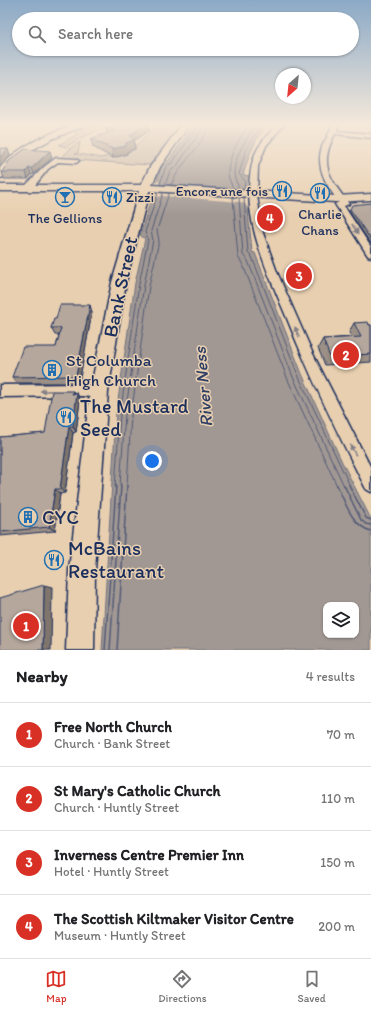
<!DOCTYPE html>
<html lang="en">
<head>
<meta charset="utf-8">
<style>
  :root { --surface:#fff; --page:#f2f2f2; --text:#202124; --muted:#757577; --line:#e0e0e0; --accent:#d93025 }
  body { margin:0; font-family:Itim,sans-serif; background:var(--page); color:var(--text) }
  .controls { position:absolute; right:12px; bottom:12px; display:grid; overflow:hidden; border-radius:8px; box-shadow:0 1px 3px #0004 }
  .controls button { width:36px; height:36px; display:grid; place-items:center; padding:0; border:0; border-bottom:1px solid var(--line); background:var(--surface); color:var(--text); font:20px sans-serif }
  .compass { position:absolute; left:275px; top:68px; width:36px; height:36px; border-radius:50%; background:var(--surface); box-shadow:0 1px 3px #0004; rotate:207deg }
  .you { position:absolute; left:152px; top:461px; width:14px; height:14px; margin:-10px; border:3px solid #fff; border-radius:50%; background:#1a73e8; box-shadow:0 0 0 6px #1a73e833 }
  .badge { display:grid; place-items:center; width:26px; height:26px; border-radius:50%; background:var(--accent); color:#fff; font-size:13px; font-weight:700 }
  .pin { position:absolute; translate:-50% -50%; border:2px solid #fff; box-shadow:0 1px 4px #0006 }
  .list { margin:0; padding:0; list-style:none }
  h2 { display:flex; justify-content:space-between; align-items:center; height:52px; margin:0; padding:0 16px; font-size:17px }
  h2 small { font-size:13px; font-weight:400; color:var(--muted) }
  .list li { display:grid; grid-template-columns:26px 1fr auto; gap:12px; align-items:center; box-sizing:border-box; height:64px; padding:0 16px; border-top:1px solid var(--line) }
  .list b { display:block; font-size:15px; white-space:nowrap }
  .list p { margin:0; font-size:13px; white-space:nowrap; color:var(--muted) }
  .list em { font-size:13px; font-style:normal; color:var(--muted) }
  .icon { flex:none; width:22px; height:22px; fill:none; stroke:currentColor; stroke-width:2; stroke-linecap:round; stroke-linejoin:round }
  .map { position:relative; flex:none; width:371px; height:650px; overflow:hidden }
  .search { position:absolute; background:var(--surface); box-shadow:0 1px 3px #0004; left:12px; right:12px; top:12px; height:44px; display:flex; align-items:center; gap:10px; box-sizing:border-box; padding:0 14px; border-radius:22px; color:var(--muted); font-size:15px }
  .sheet { height:308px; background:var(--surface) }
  nav { display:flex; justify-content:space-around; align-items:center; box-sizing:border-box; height:56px; border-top:1px solid var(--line); background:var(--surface); font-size:11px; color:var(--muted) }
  nav a { display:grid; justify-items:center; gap:2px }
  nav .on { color:var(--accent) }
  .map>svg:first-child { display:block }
</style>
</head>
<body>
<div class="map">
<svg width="371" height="650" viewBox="0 0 371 650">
  <rect width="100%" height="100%" fill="#e8cfb0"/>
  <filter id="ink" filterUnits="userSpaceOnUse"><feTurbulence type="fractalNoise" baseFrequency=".025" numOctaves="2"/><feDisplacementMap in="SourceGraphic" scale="8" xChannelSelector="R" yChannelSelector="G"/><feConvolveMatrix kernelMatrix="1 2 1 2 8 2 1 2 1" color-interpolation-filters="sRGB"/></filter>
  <g filter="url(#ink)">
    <path fill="#cab7a4" stroke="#727381" d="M95 124H115L82 137 66 147 59 145 78 134 74 132Z
      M159 124H183L165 150 149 165 60 159 72 147 80 142 78 153 75 154C78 154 98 157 100 158L110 156 114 158 134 147Z"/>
    <path fill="#a19894" stroke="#6b6e7e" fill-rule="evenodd" d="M195 124H269C254 138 249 156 243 175L250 176C245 201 250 227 252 252L255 253 302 374 342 462 371 519V650H102L116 414 135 283 145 239 140 235C148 211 154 185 164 161H168ZM326 605H356V635H326Z"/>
    <path fill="#e8cfb0" d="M157 180 160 184 165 185 239 190 248 187V208L245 204 240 202 163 196 155 197 152 200Z"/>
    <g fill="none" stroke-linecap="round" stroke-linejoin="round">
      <path stroke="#515974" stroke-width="1" d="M160 184 166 166 172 163 197 128 198 124
        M165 185 170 171 176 167 201 131 203 124
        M171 185C180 162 203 148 209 124
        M233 189C232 184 228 179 228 174 228 156 240 138 249 124
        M239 189C238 184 234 179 234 174 234 156 247 138 256 124
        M244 189 245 181 239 174 247 147 263 124
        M233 197 238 257 243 265 288 380 337 486
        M239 197 243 255 248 261 293 377 344 486
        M244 198 248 253 252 257 298 375 350 486
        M115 486 120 415 139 284 148 240 145 232 158 193
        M120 486 125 415 144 285 153 240 151 231 163 193
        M127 486 131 416 149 286 159 241 157 230 169 193"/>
      <path stroke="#515974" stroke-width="1.5" d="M337 485C345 502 352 526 371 531
        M344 485 361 520 366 524 371 525
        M349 485 366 518 371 520
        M105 650 116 485
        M110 650 121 485
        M117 650 127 485"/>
      <defs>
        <path id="minor" d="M278 124H284L266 146 258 166 257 196 263 233 277 272 313 354 371 468V492L366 489C338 434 311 379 288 321 268 272 240 219 252 164 255 148 266 136 278 124Z
          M332 124H338L337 131 371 134V138L335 134C318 165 330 179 349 204L344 206 371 247V257L368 256 335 204 339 202C327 187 315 167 322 147 325 139 331 133 332 124Z
          M56 158 76 159 79 161 76 163 58 162 48 169 32 189H26V185L44 167Z
          M82 384 104 388 105 392 104 396 99 398 82 396 0 397V385Z"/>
        <path id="secondary" d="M76 124H88L52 139 30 151 11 167 4 177 0 178V168C19 145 48 134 76 124Z
          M182 124H190L160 167 152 185 336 196 371 194V200L336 202 149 191 126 282 108 392 95 570 94 650H66L69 570 90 392 112 282 139 191H0V185H141L150 167Z"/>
      </defs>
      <use href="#minor" stroke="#1b2f5e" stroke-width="3"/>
      <use href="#secondary" stroke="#1b2f5e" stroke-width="3"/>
      <use href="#minor" fill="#e8cfb0" fill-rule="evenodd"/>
      <use href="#secondary" fill="#e8cfb0" fill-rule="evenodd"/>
    </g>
    <path fill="#9c9086" stroke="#1b2f5e" d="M112 124H149V131L134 141 135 149 127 152V154L113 158 93 147 91 139 107 134 106 128Z
      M52 158 34 174 31 175 28 179H4L2 172Z
      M371 203V244L349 211 350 209Z
      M92 312 79 383H17L12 377 56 347 59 335H55L51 328 56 319Z
      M354 323 371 325V362L325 365 318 348 323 339 351 337 349 332Z
      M73 391 74 394 77 393 80 400 76 432 73 433 65 493 60 494 55 531 0 536V437L45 433Z"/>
    <path fill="#7f756d" stroke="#1b2f5e" d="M146 124H149V131L134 141 135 149 127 152V154L113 158 112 149 126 143 130 135Z
      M8 149 10 156 0 167V157Z
      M50 151 52 158 34 174 32 168Z
      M29 168 31 175 28 179 26 172Z
      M90 305 92 312 79 383 76 376Z
      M77 393 80 400 76 432 73 426Z
      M69 426 73 433 65 493 60 489Z
      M55 489 60 494 55 531 49 527Z
      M44 585 52 587 51 650H43Z"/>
    <path fill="#b5a79c" stroke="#1b2f5e" d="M112 124H146L130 135 134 140 126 143V146L112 149 91 139 116 130 106 128Z
      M0 148 8 149 0 157Z
      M25 149 50 151 32 168H29L26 172H2L9 161Z
      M371 203V240L350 209 352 205Z
      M60 305H90L76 376 12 377 23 347H56L61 328H51L54 319H56Z
      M368 322 369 325H371V354L330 357 323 339 361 337 354 323Z
      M52 391H73L72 394 77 393 73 426H69L60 489H55L49 527 0 532V437L45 433Z
      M44 585 43 650H0V598Z"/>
    <defs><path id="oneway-solid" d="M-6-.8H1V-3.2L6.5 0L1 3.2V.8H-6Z"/></defs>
    <g fill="#827f87">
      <use href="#oneway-solid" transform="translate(355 229) rotate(57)"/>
      <use href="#oneway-solid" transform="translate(297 332) rotate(-113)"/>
      <use href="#oneway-solid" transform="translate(46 391) rotate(179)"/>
      <use href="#oneway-solid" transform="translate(353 450) rotate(-118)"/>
    </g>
  </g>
  <linearGradient id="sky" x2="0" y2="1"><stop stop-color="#8ba9c6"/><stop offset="0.58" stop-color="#f5e9db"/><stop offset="1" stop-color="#f5e9db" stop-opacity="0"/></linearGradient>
  <rect width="371" height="215" fill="url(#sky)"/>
  <defs>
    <symbol id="restaurant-ring" viewBox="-11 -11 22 22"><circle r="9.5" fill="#e8cfb0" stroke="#1f6fb2" stroke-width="1.5"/><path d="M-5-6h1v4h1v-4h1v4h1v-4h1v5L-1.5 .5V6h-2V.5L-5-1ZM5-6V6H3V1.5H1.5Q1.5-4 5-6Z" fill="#1f6fb2"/></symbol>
    <symbol id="bar-ring" viewBox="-11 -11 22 22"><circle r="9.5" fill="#e8cfb0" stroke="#1f6fb2" stroke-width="1.5"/><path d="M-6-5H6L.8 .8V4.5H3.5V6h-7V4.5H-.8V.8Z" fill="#1f6fb2"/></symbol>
    <symbol id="building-ring" viewBox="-11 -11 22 22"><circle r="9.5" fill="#e8cfb0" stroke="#1f6fb2" stroke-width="1.5"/><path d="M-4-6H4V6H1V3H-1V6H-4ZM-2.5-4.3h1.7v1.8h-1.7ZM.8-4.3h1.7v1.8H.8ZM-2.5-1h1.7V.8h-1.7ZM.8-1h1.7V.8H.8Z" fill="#1f6fb2"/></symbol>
  </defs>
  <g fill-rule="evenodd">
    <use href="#restaurant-ring" x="271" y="180" width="22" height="22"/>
    <use href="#restaurant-ring" x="309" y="182" width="22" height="22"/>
    <use href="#bar-ring" x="54" y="186" width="22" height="22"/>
    <use href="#restaurant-ring" x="101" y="186" width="22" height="22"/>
    <use href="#building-ring" x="41" y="359" width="22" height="22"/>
    <use href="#restaurant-ring" x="55" y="406" width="22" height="22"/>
    <use href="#building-ring" x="17" y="506" width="22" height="22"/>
    <use href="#restaurant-ring" x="43" y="549" width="22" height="22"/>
  </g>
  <g text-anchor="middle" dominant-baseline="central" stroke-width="3" stroke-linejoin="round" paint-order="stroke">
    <g font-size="14" fill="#1b2f5e" stroke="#e8cfb0">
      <text x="268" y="191" text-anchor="end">Encore une fois</text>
      <text x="126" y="197" text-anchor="start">Zizzi</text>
      <text x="320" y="214">Charlie<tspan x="320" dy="16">Chans</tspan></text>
      <text x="65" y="218">The Gellions</text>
    </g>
    <g font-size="17" fill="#1b2f5e" stroke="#e8cfb0" text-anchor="start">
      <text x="66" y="360">St Columba<tspan x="66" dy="20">High Church</tspan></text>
    </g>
    <g font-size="18" font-style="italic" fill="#2f3f66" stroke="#e8cfb0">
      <text transform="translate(203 387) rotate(-95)">River Ness</text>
    </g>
    <g font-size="20" fill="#1b2f5e" stroke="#e8cfb0">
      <text transform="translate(120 287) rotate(-78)">Bank Street</text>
    </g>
    <g font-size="20" fill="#1b2f5e" stroke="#e8cfb0" text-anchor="start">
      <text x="80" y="406">The Mustard<tspan x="80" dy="23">Seed</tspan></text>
      <text x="42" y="517">CYC</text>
      <text x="68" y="548">McBains<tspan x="68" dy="23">Restaurant</tspan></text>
    </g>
  </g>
</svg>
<div class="controls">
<button><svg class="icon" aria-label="layers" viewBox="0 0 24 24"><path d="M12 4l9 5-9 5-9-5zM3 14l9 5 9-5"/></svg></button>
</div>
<svg class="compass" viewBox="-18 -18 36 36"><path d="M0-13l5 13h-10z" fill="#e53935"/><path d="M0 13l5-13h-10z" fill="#757577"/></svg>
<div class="you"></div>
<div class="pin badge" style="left:26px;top:626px">1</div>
<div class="pin badge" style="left:346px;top:355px">2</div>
<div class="pin badge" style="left:299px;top:276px">3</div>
<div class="pin badge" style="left:270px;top:218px">4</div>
<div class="search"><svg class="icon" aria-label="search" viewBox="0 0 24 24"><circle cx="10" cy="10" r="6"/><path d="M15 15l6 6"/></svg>Search here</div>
</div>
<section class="sheet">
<h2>Nearby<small>4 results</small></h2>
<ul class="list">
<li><span class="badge">1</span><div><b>Free North Church</b><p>Church · Bank Street</p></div><em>70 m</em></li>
<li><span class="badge">2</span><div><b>St Mary's Catholic Church</b><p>Church · Huntly Street</p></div><em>110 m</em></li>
<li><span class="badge">3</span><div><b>Inverness Centre Premier Inn</b><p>Hotel · Huntly Street</p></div><em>150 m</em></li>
<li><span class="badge">4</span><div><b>The Scottish Kiltmaker Visitor Centre</b><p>Museum · Huntly Street</p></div><em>200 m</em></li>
</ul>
</section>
<nav>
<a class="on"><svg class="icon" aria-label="map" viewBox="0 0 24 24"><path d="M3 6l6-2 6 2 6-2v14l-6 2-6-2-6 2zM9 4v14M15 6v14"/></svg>Map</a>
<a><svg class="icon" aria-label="directions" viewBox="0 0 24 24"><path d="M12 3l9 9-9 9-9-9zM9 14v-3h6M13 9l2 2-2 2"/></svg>Directions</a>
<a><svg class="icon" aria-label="saved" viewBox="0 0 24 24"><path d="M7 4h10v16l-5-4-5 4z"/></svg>Saved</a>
</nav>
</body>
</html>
